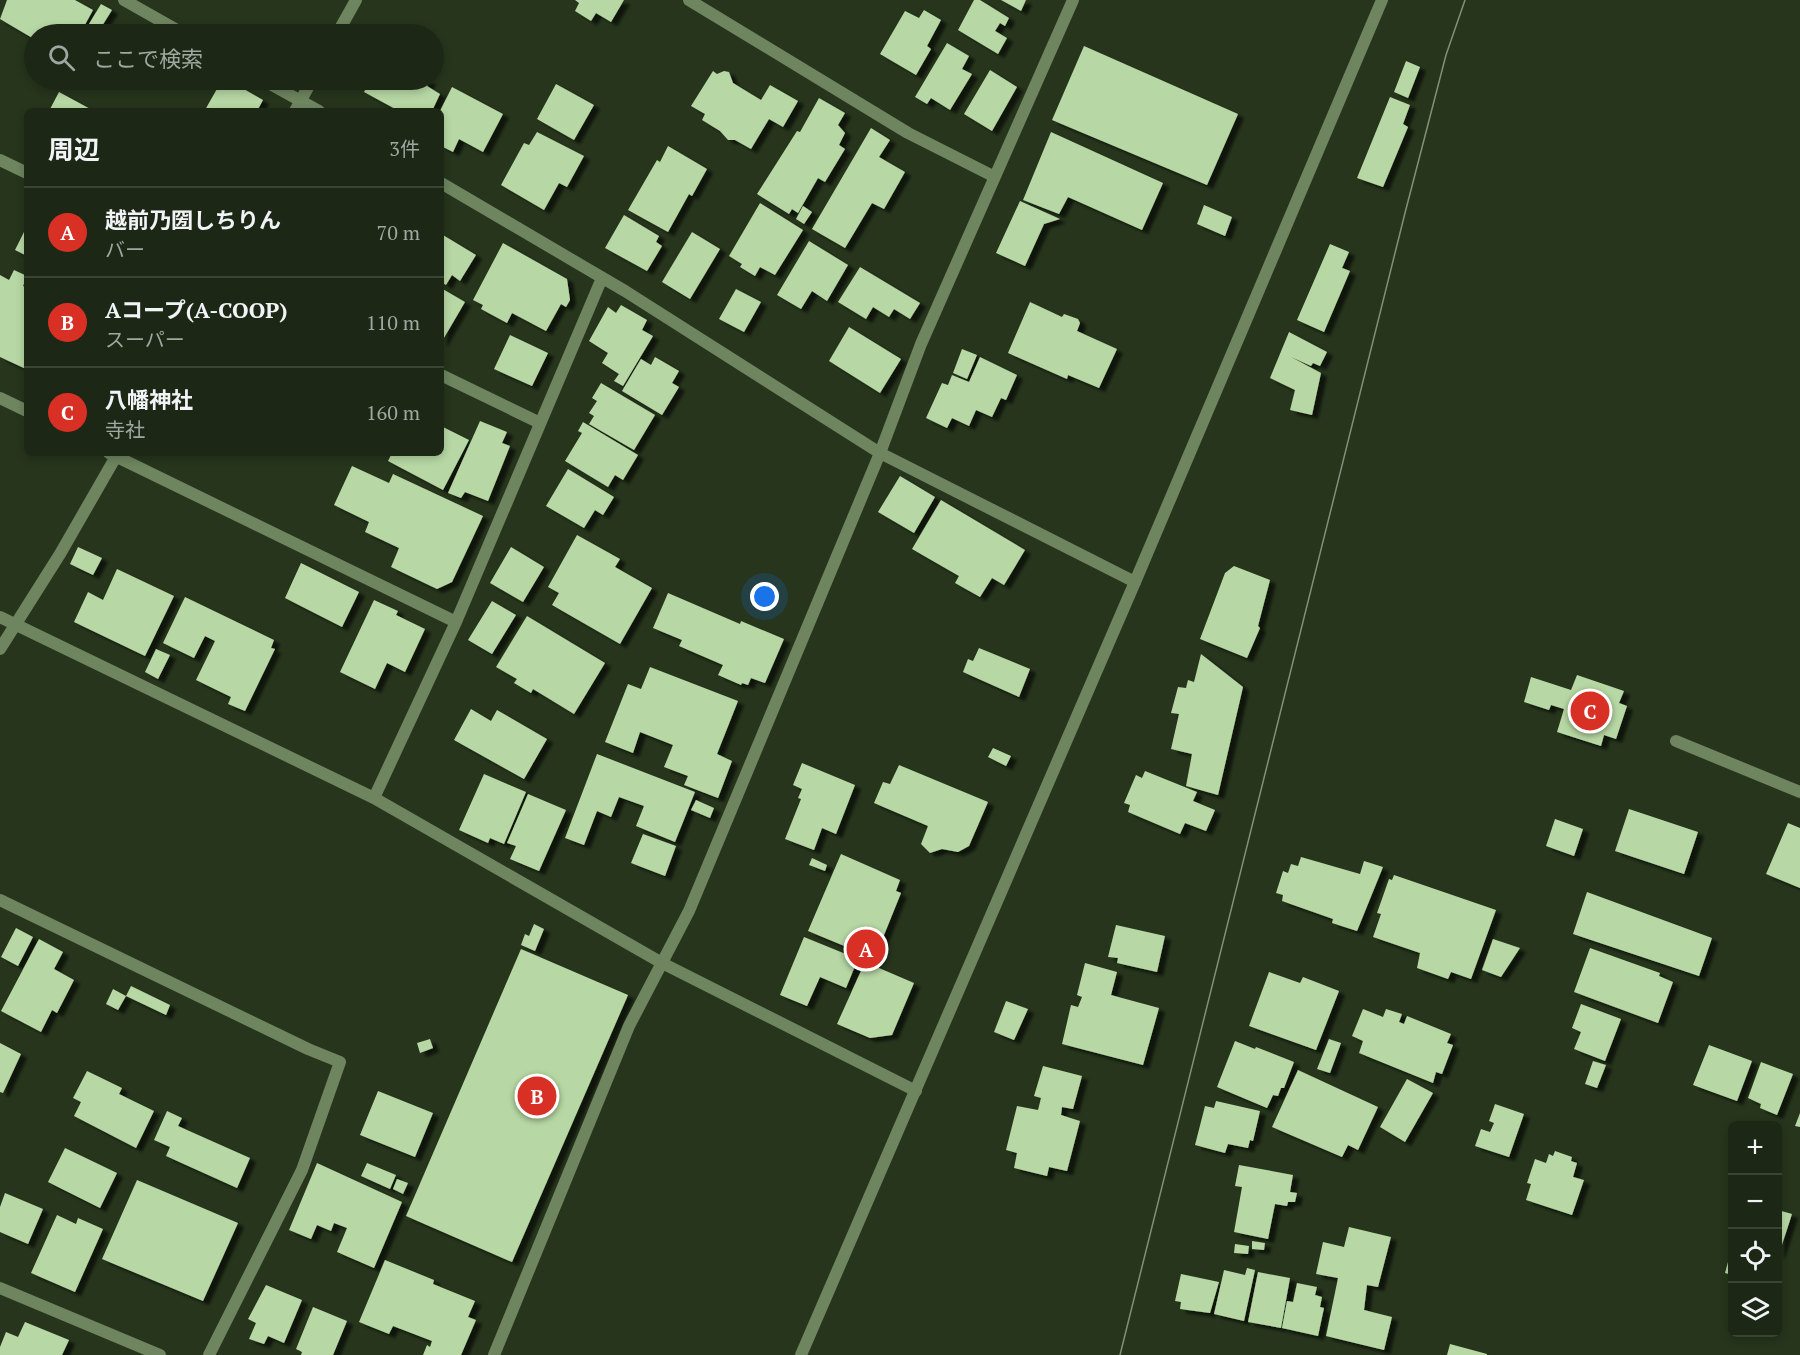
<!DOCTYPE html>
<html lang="ja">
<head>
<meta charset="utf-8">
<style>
  :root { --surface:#1c2815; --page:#293422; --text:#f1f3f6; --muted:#a0a6a0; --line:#3a4434; --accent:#d93025 }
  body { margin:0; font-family:"PT Serif","Noto Sans JP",serif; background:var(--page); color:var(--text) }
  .controls { position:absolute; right:18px; bottom:18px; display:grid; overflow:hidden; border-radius:9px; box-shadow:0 3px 9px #0003 }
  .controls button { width:54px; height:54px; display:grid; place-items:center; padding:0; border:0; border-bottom:2px solid var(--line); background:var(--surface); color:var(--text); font:30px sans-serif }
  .you { position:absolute; left:765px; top:597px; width:21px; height:21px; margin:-15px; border:4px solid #fff; border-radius:50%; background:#1a73e8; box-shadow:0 0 0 9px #1a73e833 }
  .badge { display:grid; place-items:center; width:39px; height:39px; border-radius:50%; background:var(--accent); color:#fff; font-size:20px; font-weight:700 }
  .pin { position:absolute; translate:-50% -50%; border:3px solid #fff; box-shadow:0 2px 6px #0006 }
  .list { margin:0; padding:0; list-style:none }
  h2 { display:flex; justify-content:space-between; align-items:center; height:78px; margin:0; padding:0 24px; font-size:26px }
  h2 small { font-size:20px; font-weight:400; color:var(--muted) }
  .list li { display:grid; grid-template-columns:39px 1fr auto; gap:18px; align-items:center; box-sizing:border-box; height:90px; padding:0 24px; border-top:2px solid var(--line) }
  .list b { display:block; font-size:22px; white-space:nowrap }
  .list p { margin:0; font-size:20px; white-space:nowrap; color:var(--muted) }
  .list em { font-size:20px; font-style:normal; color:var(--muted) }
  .icon { flex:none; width:33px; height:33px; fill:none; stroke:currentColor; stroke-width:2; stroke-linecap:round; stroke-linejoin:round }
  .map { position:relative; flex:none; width:1800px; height:1355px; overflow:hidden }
  .search { position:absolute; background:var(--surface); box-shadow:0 3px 9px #0003; left:24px; top:24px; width:420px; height:66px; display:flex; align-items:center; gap:15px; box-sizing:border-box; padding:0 21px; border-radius:33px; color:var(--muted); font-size:22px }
  .panel { position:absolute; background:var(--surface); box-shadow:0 3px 9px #0003; left:24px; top:108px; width:420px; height:348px; border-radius:9px }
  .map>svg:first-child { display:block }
</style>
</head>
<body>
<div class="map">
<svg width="1800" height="1355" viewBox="0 0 1800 1355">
  <defs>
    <filter id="shadow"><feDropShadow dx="6" dy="4" stdDeviation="1.5" flood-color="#0009"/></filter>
  </defs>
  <rect width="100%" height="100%" fill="#26351c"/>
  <path fill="#b7d8a4" filter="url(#shadow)" d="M7 0H75L93 10 80 34H34V39L0 19Z
    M575 0H624L611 22 596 13 591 21 575 11 579 3Z
    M974 0H980L1009 18 1005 26 1000 23 995 31 1007 38 998 54 958 30Z
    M1001 0H1026L1021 11Z
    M101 4 112 10 97 34 86 29Z
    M924 10 941 20 927 46 931 49 916 75 880 54 905 11 919 18Z
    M947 43 969 56 962 69 972 74 950 110 931 98 927 104 915 97Z
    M1084 46 1238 114 1207 185 1052 120Z
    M1406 61 1420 67 1408 98 1394 92Z
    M990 70 1017 87 992 131 964 114Z
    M713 71 717 74 724 71 729 72 733 83 761 100 770 85 798 101 783 127 769 119 751 149 735 140H728L720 131 702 120 705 114 691 106Z
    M222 80H228L263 100 257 111 205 110Z
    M370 80H430L427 86 440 94 432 111H399L364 92Z
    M556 84 594 105 574 140 537 119Z
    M452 87 503 114 483 152 459 139 453 152 441 146 440 111Z
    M59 92 94 111H49Z
    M1390 97 1410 105 1403 124 1408 127 1383 187 1357 178Z
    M819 98 845 113 838 125 845 133 839 145 845 149 825 182 818 178 798 213 792 209 789 214 757 194 797 131 800 132Z
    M871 128 890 140 879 157 905 172 884 209 872 203 845 248 812 229Z
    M537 132 584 156 567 187 559 183 544 210 501 185 524 143 529 145Z
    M1051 132 1163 183 1142 230 1068 197 1059 214 1023 200Z
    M668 146 707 169 692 196 689 194 668 232 628 210 657 160 660 162Z
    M1020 201 1060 219 1044 224 1025 266 996 253Z
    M760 203 803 230 775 275 760 267 755 276 740 267 742 264 729 256Z
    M1204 205 1232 217 1225 236 1197 224Z
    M803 206 812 212 804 224 796 219Z
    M624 215 659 236 656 242 662 246 647 271 605 248Z
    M27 226V256L15 250Z
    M692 232 720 249 690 299 662 282Z
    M443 235 476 255 460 281 452 275 446 285 441 282Z
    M809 241 848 265 827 301 812 291 801 309 777 295Z
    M503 243 567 279 570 300 566 307 561 304 546 331 512 313 507 323 481 309 483 305 473 300Z
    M1330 244 1349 252 1342 268 1350 271 1324 332 1297 320Z
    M860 267 920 303 910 319 894 309 889 317 873 307 866 319 838 302Z
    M14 270 27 276 23 286 27 288 26 369 0 357V275L9 280Z
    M441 288 465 302 441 343Z
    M736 289 761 302 744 332 719 319Z
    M1030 302 1062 317 1064 314 1078 319 1080 323 1077 331 1117 349 1099 388 1068 375 1067 379 1008 353Z
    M621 305 647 320 642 330 653 336 623 386 614 381 619 374 602 363 608 353 589 341 608 307 616 313Z
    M849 327 901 359 880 393 829 361Z
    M1289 332 1327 352 1320 366 1313 363 1311 366 1291 357 1321 373 1312 415 1290 410 1295 390 1270 378Z
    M510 335 548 353 532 386 494 369Z
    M962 349 977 355 967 379 953 373Z
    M655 357 679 371 672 383 679 387 662 415 622 391 641 359 651 365Z
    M980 357 1017 375 1006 400 1001 398 992 417 976 410 969 426 952 418 947 428 926 418 942 383 948 385 952 375 969 382Z
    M601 383 655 415 634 450 589 424 594 416 589 413 597 401 592 398Z
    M480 421 507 432 502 443 510 446 488 501 465 492 461 498 448 493Z
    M583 422 638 455 623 480 615 475 608 487 565 461 582 433 578 431Z
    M441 426 469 440 443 490 388 461 392 453H441Z
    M352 466 389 483 393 474 483 516 452 582 437 589 391 567 399 548 365 532 369 522 334 505Z
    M568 469 614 497 603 515 595 510 584 528 546 506Z
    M900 476 935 497 914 533 878 512Z
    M941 500 1025 550 1004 585 992 578 980 597 955 583 959 576 912 549Z
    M577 535 620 559 615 567 652 588 620 644 552 605 559 593 548 587Z
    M78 547 102 558 93 575 70 564Z
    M511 547 544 567 523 602 490 583Z
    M301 563 359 592 342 627 285 598Z
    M1234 566 1270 580 1258 626 1260 628 1247 658 1200 639 1225 573Z
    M117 569 174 596 145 656 74 622 88 592 103 600Z
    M668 593 740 624 741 621 784 639 765 683 751 678 748 685 742 683 741 685 718 675 723 665 679 646 682 640 653 628Z
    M185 597 274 640 271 648 275 649 245 711 228 704 231 697 196 680 215 641 205 636 194 658 163 643Z
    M374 600 398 611 396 615 425 629 405 672 387 663 375 689 340 672Z
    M492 601 516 615 492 654 468 640Z
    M527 616 605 663 574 714 533 689 531 693 514 683 517 679 496 667Z
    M979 648 1030 669 1019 697 963 672 968 659 973 661Z
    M156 649 170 655 158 679 145 672Z
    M1201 654 1243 687 1218 795 1186 786 1192 754 1171 749 1179 714 1171 713 1178 687 1186 688 1188 680 1194 682Z
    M650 667 738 701 717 754 732 761 718 798 684 785 688 776 664 767 673 745 640 732 633 753 605 742 628 684 641 689Z
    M1577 675 1624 691 1619 703 1627 706 1616 739 1604 735 1601 746 1557 732 1564 709 1551 705 1549 710 1524 702 1531 677 1571 690Z
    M471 709 491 721 497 710 547 739 524 779 454 740Z
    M993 748 1011 756 1006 766 988 757Z
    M597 754 695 792 675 842 636 826 644 806 619 797 611 817 597 811 584 845 565 838Z
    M802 763 855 785 836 834 822 828 814 850 785 839 801 799 798 798 802 789 793 785Z
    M899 765 988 802 969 846 958 852 942 849 930 853 921 844 928 826 874 803 883 782 890 784Z
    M1145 771 1197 792 1193 801 1215 810 1206 831 1185 823 1180 834 1128 812 1130 805 1124 803 1136 775 1142 778Z
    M484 774 526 792 504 844 490 838 488 843 459 830Z
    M528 794 566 810 539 871 510 859 516 846 507 843Z
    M696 800 714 808 710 818 691 810Z
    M1629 809 1698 832 1684 874 1615 851Z
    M1555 819 1583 829 1574 856 1546 846Z
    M1788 823 1800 828V888L1766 874Z
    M643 834 676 846 665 876 631 863Z
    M841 854 900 880 896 891 901 893 880 945 871 941 866 955 808 931Z
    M1301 857 1360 874 1364 861 1383 867 1357 931 1332 923 1333 919 1282 901 1283 895 1276 893 1283 871 1288 873 1291 864 1298 866Z
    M812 858 827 865 825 871 809 865Z
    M1394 875 1496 910 1471 979 1451 972 1448 979 1417 968 1420 953 1373 937 1381 914 1377 913 1389 879 1392 880Z
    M1587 892 1712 938 1699 976 1573 934Z
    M534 924 544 929 535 951 521 945 525 934 529 936Z
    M1116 925 1165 936 1157 972 1117 963 1118 958 1108 957Z
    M16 928 33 937 18 966 1 957Z
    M804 937 858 959 846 988 820 977 807 1006 780 995Z
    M39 939 63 952 54 969 74 980 57 1013 52 1010 41 1032 1 1011Z
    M1493 939 1520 948 1501 977 1482 970Z
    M1590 948 1660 973 1659 976 1673 982 1658 1023 1574 992Z
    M521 949 628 995 512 1262 406 1216Z
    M865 962 914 983 892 1035 870 1038 837 1024Z
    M1085 963 1117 972 1111 995 1159 1008 1143 1065 1062 1044 1071 1005 1078 1007 1082 997 1077 995Z
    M1269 972 1300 983 1303 977 1339 991 1316 1050 1249 1026Z
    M131 986 170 1005 166 1015 126 996Z
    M113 989 126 996 118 1010 106 1004Z
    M1006 1001 1028 1009 1014 1040 994 1032Z
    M1581 1004 1621 1019 1605 1061 1574 1049 1581 1032 1572 1028Z
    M1363 1009 1383 1017 1386 1009 1402 1014 1399 1022 1404 1024 1407 1016 1451 1034 1447 1043 1453 1045 1442 1074 1436 1072 1433 1083 1359 1053 1363 1041 1352 1036Z
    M430 1039 433 1048 420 1053 417 1043Z
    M1329 1039 1341 1043 1330 1073 1317 1069Z
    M1235 1041 1255 1049 1256 1047 1294 1062 1284 1088H1281L1278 1096 1273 1095 1267 1108 1217 1087Z
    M0 1043 21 1054 3 1093 0 1092Z
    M1709 1045 1752 1061 1737 1101 1693 1085Z
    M1593 1061 1606 1065 1597 1088 1585 1084Z
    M1761 1062 1793 1074 1777 1115 1760 1108 1761 1104 1748 1098Z
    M1043 1066 1082 1076 1073 1109 1062 1107 1061 1115 1080 1121 1067 1171 1049 1167 1047 1176 1014 1168 1017 1153 1006 1150 1017 1106 1038 1110 1041 1098 1034 1096Z
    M1298 1070 1378 1107 1358 1150 1348 1145 1342 1157 1272 1127Z
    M87 1071 122 1088 119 1094 154 1111 136 1148 74 1116 81 1102 73 1098Z
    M1407 1079 1433 1093 1405 1142 1380 1127Z
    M378 1091 433 1113 415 1157 360 1135Z
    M1216 1101 1260 1111 1253 1141 1250 1140 1248 1148 1228 1144 1225 1153 1195 1145 1205 1106 1214 1108Z
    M1495 1104 1524 1114 1509 1157 1475 1146 1481 1129 1490 1132 1494 1123 1489 1121Z
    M167 1111 182 1118 178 1126 250 1158 237 1188 166 1156 170 1147 154 1140Z
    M1800 1113V1127L1795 1126Z
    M65 1148 117 1173 100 1208 48 1182Z
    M1555 1151 1572 1157 1571 1161 1577 1163 1573 1177 1584 1180 1572 1215 1526 1200 1531 1184 1527 1183 1535 1159 1546 1163 1549 1154 1553 1156Z
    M317 1163 402 1202 374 1268 337 1252 347 1228 334 1223 331 1231 317 1225 311 1239 289 1230Z
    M367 1163 396 1175 390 1189 361 1176Z
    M1239 1165 1293 1175 1290 1192 1297 1193 1295 1202H1288L1287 1206 1275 1204 1268 1239 1234 1232 1242 1187 1235 1186Z
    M397 1179 408 1183 403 1194 393 1189Z
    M137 1180 238 1223 203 1301 102 1259Z
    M5 1193 43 1209 28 1244 0 1232V1207Z
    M1778 1210 1792 1214 1778 1257Z
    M57 1215 76 1224 78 1218 103 1229 75 1292 31 1273Z
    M1349 1227 1391 1237 1378 1287 1367 1285 1364 1310 1392 1317 1384 1350 1326 1336 1338 1278 1316 1274 1323 1242 1344 1247Z
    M1252 1241 1265 1243 1264 1250 1252 1249Z
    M1235 1244 1249 1246 1248 1254 1234 1253Z
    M385 1260 434 1280 433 1284 475 1301 468 1317 476 1320 461 1355H423L427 1345 430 1347 432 1341 393 1326 389 1334 359 1322Z
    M1728 1262 1732 1264V1275L1725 1273Z
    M1247 1268 1255 1270 1244 1321 1214 1314 1224 1270 1245 1275Z
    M1258 1272 1290 1278 1281 1328 1248 1322Z
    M1181 1274 1219 1282 1210 1313 1180 1309 1181 1302 1175 1301Z
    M1297 1283 1317 1287 1315 1295 1322 1297 1320 1307 1324 1308 1318 1336 1282 1328 1287 1301 1293 1302Z
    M266 1285 302 1300 284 1343 268 1336 264 1344 249 1339 256 1323 248 1319Z
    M313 1307 347 1321 333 1355H301L302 1352 296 1349Z
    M25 1322 69 1340 62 1355H0V1347L6 1332 18 1337Z
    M1450 1344 1487 1354V1355H1447Z"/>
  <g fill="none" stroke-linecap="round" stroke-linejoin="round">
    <path stroke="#6e855f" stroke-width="12" d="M124 0 184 34
      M689 0 908 133 993 176
      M337 34 356 0
      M263 80 319 111
      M295 111 312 80
      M0 160 27 173
      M441 183 625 291 880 453 1135 582
      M441 375 540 423
      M0 398 27 411
      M109 453 456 622
      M0 617 374 798 662 963 916 1091
      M0 649 60 554 118 453
      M1676 741 1800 792
      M374 798 456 622 602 278
      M0 900 308 1049 340 1062 302 1170 209 1355
      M0 1288 160 1355
      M494 1355 629 1026 689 911 880 453 921 344 1073 0"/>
    <path stroke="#6e855f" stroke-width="12" d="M801 1355 1135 582 1382 0"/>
    <path stroke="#838f7c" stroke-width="1.5" d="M1120 1355 1405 213 1446 55 1465 0"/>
  </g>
</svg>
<div class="controls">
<button>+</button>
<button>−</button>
<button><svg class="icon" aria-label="locate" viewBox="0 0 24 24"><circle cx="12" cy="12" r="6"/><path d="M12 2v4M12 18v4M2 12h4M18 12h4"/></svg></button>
<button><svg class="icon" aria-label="layers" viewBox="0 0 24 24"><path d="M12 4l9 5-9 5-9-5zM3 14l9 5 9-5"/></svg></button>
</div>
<div class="you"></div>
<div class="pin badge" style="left:866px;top:949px">A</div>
<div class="pin badge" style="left:537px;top:1096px">B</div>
<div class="pin badge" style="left:1590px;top:711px">C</div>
<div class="search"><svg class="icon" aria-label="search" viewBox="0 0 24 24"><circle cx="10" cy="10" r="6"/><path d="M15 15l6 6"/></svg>ここで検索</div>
<section class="panel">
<h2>周辺<small>3件</small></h2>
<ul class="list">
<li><span class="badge">A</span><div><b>越前乃圀しちりん</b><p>バー</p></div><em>70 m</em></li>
<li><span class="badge">B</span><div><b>Aコープ(A-COOP)</b><p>スーパー</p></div><em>110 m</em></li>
<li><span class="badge">C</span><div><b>八幡神社</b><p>寺社</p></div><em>160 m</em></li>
</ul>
</section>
</div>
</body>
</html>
